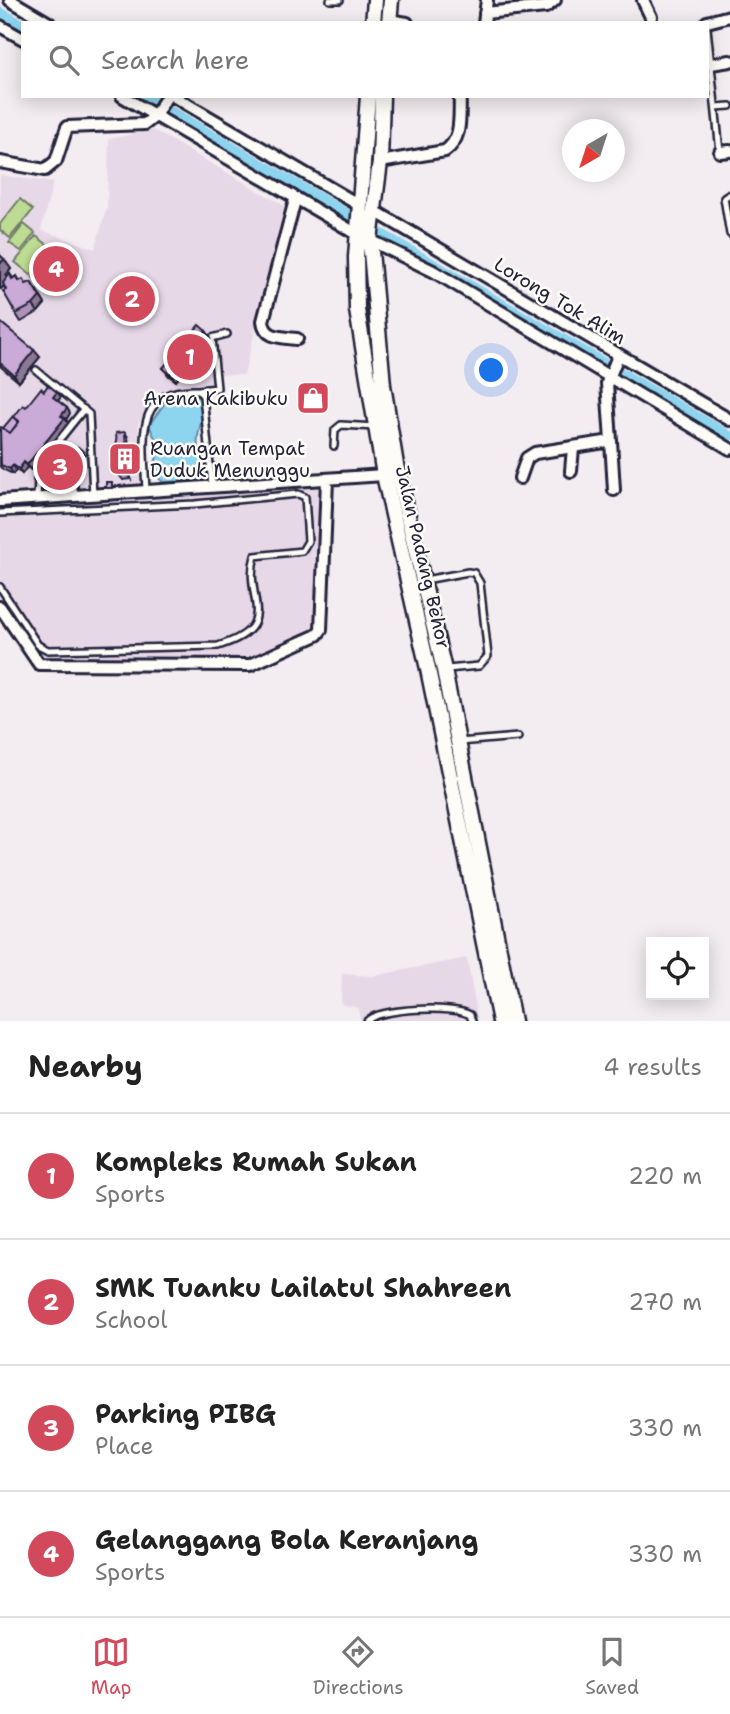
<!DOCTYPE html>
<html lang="en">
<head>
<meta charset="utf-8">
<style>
  :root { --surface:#fff; --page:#f2f2f2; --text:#222; --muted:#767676; --line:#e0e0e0; --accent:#d1495b }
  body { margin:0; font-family:"Shantell Sans",sans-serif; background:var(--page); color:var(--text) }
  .controls { position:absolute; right:21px; bottom:21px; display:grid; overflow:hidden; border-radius:0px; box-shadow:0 4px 18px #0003 }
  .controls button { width:63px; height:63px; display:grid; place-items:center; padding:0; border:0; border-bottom:2px solid var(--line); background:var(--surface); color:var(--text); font:35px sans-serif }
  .compass { position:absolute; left:562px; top:119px; width:63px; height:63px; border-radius:50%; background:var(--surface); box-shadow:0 4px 18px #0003; rotate:219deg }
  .you { position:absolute; left:492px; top:371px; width:24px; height:24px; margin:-18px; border:5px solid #fff; border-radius:50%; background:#1a73e8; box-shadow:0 0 0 10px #1a73e833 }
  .badge { display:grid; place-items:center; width:46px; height:46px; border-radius:50%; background:var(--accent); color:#fff; font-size:23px; font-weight:700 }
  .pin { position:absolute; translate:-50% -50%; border:4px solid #fff; box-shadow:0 2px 7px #0006 }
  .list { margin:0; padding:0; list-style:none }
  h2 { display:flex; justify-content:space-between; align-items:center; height:91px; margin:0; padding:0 28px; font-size:30px }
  h2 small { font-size:23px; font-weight:400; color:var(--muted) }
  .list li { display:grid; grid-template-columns:46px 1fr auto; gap:21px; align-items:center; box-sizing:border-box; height:126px; padding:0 28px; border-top:2px solid var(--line) }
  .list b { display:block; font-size:26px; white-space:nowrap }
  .list p { margin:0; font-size:23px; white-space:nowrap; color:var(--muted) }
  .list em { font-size:23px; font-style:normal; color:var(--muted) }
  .icon { flex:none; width:38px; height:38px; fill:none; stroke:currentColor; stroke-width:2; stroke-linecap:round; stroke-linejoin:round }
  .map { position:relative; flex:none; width:730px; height:1021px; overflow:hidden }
  .search { position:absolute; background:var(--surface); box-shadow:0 4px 18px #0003; left:21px; right:21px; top:21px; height:77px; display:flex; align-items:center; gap:18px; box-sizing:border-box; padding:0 24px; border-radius:0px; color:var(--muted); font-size:26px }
  .sheet { height:595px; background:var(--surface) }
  nav { display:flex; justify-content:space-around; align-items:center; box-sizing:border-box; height:98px; border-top:2px solid var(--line); background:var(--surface); font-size:19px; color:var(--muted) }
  nav a { display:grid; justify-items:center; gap:4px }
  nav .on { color:var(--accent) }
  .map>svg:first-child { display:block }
</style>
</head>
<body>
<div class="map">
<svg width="730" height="1021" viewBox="0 0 730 1021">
  <rect width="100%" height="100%" fill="#f3ecf0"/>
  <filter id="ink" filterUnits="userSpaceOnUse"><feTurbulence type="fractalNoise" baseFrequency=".0143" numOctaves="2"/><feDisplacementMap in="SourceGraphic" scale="14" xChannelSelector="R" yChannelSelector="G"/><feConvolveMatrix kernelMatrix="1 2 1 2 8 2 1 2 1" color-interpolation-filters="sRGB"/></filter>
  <g filter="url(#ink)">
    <path fill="#e7d8e8" d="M153 130 285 206 244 375 214 374 213 385 167 389 155 397 138 424 141 498 322 486 315 627 254 658H41L0 593V175L53 183 41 230 95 249 107 207 109 139Z
      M467 958 478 1021H360L359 1008 341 1004 342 974 373 976Z"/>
    <path fill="#bddb93" stroke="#707e67" stroke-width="2" d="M20 199 33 210 10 238 0 230V224Z
      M24 224 35 233 21 251 9 243Z
      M36 236 52 248 31 275 15 262Z
      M59 245 79 260 53 293 33 277Z"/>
    <path fill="#8dd4ef" stroke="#628da7" stroke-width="2" d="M190 396 200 397C207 422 195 429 198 447 199 457 206 464 207 474L199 481 163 482 153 473 159 447 149 425 167 400Z"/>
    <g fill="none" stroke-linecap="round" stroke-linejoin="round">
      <path stroke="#8dd4ef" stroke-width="10" d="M0 12 23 25
        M144 96 730 436"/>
      <defs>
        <path id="service" d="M330 0H340
          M707 28 720 152
          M716 107 730 106
          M730 194 724 198 730 234
          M36 370 89 414 93 496
          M198 390 217 388 212 338 227 334
          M334 446 335 430 341 425 376 427
          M37 480 70 476 74 481V495
          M146 490C144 443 132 387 198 390L203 396 212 485
          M37 497 39 465 84 409
          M0 513 195 504 298 494 305 497 308 541 302 551 255 556C242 598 284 626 218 646L48 650 38 645 0 587
          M425 580 468 572 474 573 480 583 488 656 479 666 447 669
          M459 742 518 737
          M367 1021C378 1008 456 1005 470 1015L472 1021"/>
        <path id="minor" d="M10 0 49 23
          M643 0 651 17
          M485 13 546 7 555 0
          M389 20 407 23
          M707 22 730 16
          M484 23 487 0
          M0 26 23 39
          M711 64 730 61
          M122 96 357 234
          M173 96 359 205
          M720 152 730 151
          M0 162 45 170 56 161 67 127 145 124 154 117 167 96
          M380 162 445 151C463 138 459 117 460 96
          M295 200 263 321C265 339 282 337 297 339
          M373 210 730 420
          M370 240 433 271 730 449
          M611 441 614 490
          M571 471 573 448
          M520 478 527 458 535 453 611 441 607 383 618 356
          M0 501 384 475
          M0 607 39 664 250 665 317 635 321 630 327 480"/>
        <path id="secondary" d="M373 23 375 0
          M389 23 391 0
          M368 96 356 257 357 310 384 475 428 669 500 1021
          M382 96 380 162 370 240 383 385 396 465 444 670 513 1021"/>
      </defs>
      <use href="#service" stroke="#22223b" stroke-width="10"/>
      <use href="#minor" stroke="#22223b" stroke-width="16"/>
      <use href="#secondary" stroke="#22223b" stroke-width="19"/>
      <use href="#service" stroke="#fdfcf7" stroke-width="5"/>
      <use href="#minor" stroke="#fdfcf7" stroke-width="10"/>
      <use href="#secondary" stroke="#fdfcf7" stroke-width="14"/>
    </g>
    <path fill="#ae92b8" stroke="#22223b" stroke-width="2" d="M0 255 11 269 6 275 8 277 10 274 13 278 17 276 20 281 36 289 45 304 38 312 21 322 16 314 4 286 1 289 0 288Z
      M0 322 40 357 19 382 0 366Z
      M206 331 211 338 176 381 169 376 163 368Z
      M44 391 57 392 61 397 58 401 67 408 70 413 66 420 68 423 31 470 27 467 22 474 16 470 13 474 4 470 0 467V428H3L15 418Z
      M128 437 131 479 123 480 119 475Z
      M75 459 77 461V471L43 473 41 471Z
      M69 482V490L44 492 42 489Z"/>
    <path fill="#8d7796" stroke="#22223b" stroke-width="2" d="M4 259 11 269 6 275 9 279 1 289 0 288V264Z
      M31 282 45 304 38 312 33 305Z
      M206 331 211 338 176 381 170 374Z
      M34 350 40 357 19 382 14 375Z
      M57 392 61 397 57 402 53 397Z
      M67 408 70 413 66 420 68 423 31 470 27 465Z
      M125 432 128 437 131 479 127 474Z
      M84 452 85 454 80 460 79 458Z
      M24 462 27 467 22 474 19 469Z
      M13 465 16 470 13 474 10 469Z"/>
    <path fill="#caaad6" stroke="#22223b" stroke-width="2" d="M0 255 4 259 0 264Z
      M10 274 12 279 17 276 19 281 23 279 26 284 31 282 40 297 33 305 16 314 3 291 6 290 3 283Z
      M0 322 34 350 14 375 0 363Z
      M199 325 206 331 170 374 163 368Z
      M48 385 57 392 53 397 67 408 61 416 65 418 27 465 24 462 19 469 13 465 10 469 1 465 0 428 1 427 10 433 19 421 14 417 23 405 26 407 41 388 44 391Z
      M13 416 19 422 10 433 3 428Z
      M125 432 127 474 119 475 116 433Z
      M78 447 84 452 79 458 73 453Z
      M75 459 76 468 41 471 40 461Z
      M67 480V488L42 489V481Z
      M106 482H112V488H106Z"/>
  </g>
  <defs>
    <symbol id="shop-square" viewBox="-11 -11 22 22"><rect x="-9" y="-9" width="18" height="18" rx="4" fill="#d1495b" stroke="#fdfcf7"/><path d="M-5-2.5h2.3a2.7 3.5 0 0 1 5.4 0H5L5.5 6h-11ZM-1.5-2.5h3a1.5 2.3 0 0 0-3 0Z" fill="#fff"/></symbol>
    <symbol id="building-square" viewBox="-11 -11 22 22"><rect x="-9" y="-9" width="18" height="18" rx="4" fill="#d1495b" stroke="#fdfcf7"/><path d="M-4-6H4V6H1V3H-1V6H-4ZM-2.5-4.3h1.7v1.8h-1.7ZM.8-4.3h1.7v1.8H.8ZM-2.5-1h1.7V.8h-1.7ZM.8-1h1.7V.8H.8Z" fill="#fff"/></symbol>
  </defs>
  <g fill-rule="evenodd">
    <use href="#shop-square" x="294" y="379" width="38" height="38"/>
    <use href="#building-square" x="106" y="440" width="38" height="38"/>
  </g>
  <g text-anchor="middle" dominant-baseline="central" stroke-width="5" stroke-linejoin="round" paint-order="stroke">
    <g font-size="19" fill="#22223b" stroke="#fdfcf7">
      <text transform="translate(560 301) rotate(31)">Lorong Tok Alim</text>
      <text transform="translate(423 557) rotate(77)">Jalan Padang Behor</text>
    </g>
    <g font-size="19" fill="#22223b" stroke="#fdfcf7" text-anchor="end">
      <text x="288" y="398">Arena Kakibuku</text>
      <text x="150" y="448" text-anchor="start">Ruangan Tempat<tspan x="150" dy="22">Duduk Menunggu</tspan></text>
    </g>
  </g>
</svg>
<div class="controls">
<button><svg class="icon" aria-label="locate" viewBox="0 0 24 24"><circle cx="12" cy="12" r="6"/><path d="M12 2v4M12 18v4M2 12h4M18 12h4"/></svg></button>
</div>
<svg class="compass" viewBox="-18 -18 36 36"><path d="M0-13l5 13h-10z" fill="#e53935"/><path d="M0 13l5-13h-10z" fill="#767676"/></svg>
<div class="you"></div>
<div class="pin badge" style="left:190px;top:357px">1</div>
<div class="pin badge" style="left:132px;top:299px">2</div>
<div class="pin badge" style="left:60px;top:467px">3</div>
<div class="pin badge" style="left:56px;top:269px">4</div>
<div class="search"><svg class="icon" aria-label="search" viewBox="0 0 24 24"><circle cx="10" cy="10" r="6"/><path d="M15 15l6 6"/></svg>Search here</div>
</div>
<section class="sheet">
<h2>Nearby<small>4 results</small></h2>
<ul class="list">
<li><span class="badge">1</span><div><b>Kompleks Rumah Sukan</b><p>Sports</p></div><em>220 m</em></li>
<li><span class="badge">2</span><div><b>SMK Tuanku Lailatul Shahreen</b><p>School</p></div><em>270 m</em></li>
<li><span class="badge">3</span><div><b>Parking PIBG</b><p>Place</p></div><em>330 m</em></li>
<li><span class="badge">4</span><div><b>Gelanggang Bola Keranjang</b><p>Sports</p></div><em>330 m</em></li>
</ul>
</section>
<nav>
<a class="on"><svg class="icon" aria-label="map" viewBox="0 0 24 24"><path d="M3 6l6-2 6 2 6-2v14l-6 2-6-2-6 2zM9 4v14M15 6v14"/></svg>Map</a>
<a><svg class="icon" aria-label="directions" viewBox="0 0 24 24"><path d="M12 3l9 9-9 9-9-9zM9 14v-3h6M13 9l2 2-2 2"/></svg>Directions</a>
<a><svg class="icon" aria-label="saved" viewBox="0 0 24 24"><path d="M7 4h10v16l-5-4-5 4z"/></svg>Saved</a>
</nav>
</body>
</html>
